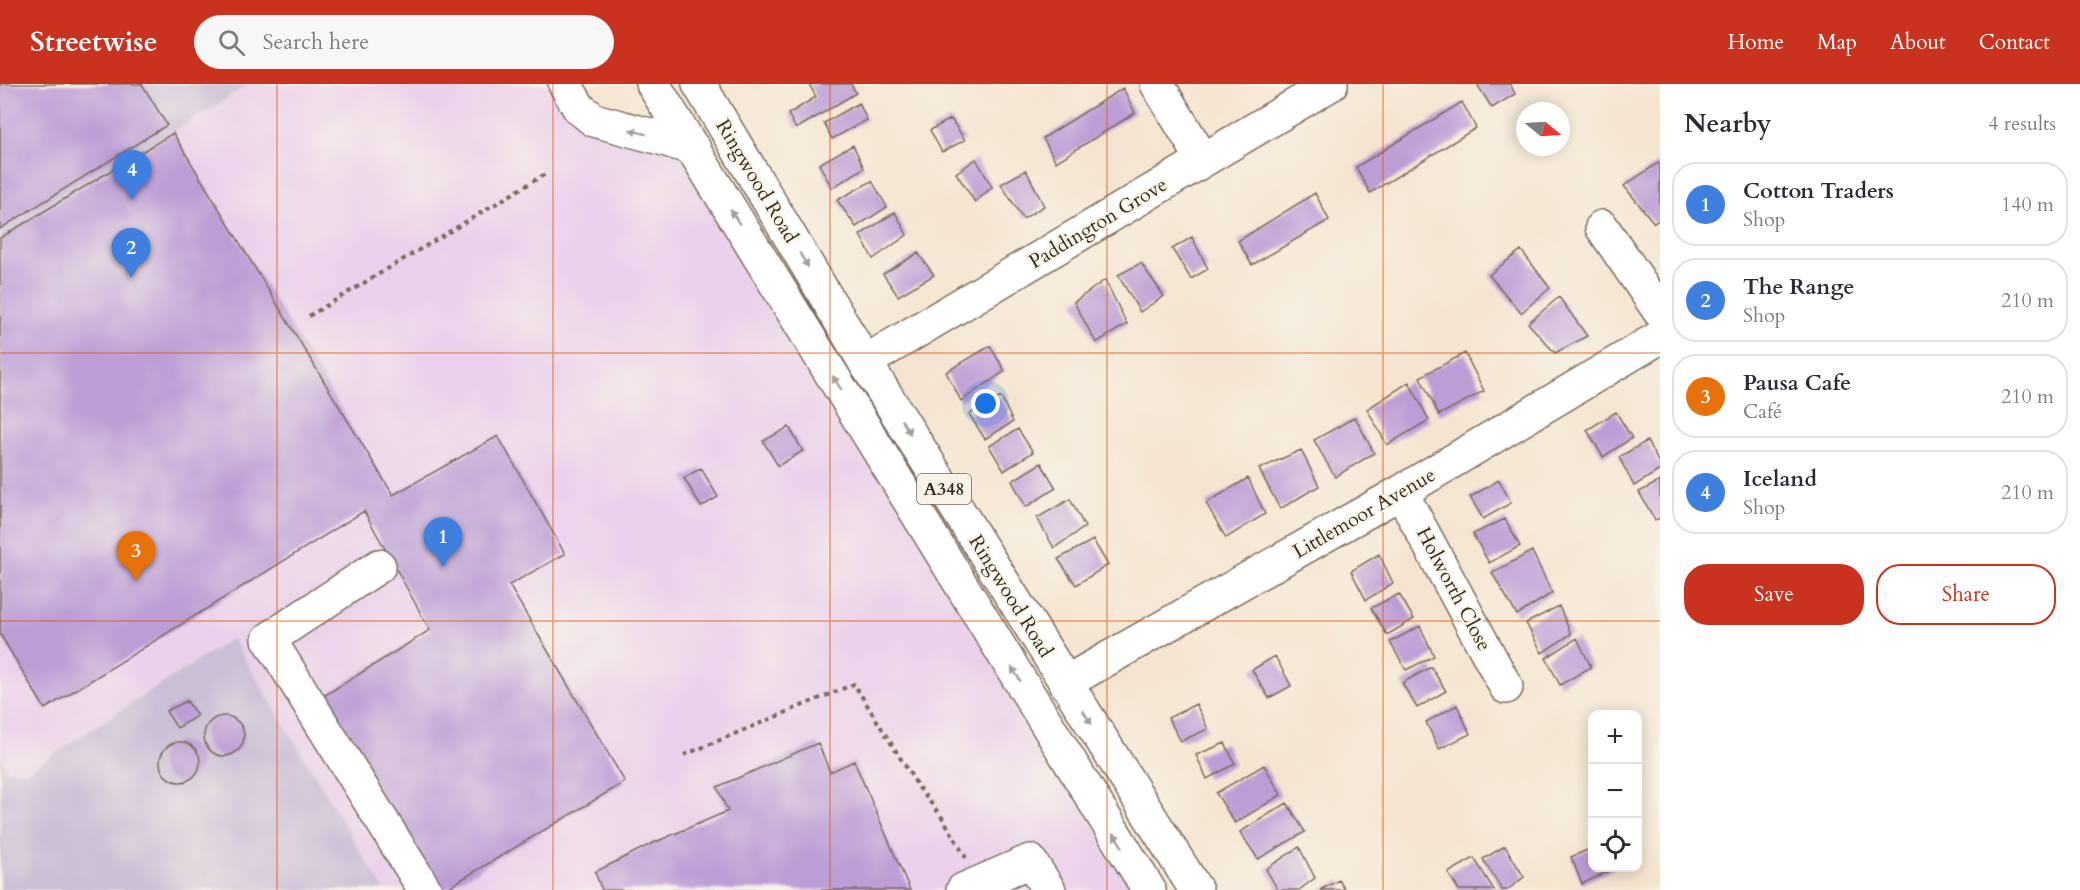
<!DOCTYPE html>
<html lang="en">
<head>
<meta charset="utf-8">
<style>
  :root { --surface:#fff; --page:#f7f7f7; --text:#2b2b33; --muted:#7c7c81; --line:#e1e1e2; --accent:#c8321e }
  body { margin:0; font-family:Cardo,serif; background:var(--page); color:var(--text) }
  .controls { position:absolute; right:18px; bottom:18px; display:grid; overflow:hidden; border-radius:12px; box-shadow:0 3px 15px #0003 }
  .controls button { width:54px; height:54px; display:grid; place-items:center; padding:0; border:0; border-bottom:2px solid var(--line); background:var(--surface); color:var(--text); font:30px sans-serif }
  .compass { position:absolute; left:1516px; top:18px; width:54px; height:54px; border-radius:50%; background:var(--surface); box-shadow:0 3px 15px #0003; rotate:108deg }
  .you { position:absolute; left:986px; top:320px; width:21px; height:21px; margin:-15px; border:4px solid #fff; border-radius:50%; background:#1a73e8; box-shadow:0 0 0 9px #1a73e833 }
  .badge { display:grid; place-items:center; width:39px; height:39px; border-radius:50%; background:var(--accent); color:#fff; font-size:20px; font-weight:700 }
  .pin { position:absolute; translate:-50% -50px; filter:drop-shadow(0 2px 3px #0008) }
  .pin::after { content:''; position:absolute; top:32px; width:21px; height:18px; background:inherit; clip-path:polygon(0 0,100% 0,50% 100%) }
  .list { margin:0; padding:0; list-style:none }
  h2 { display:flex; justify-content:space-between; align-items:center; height:78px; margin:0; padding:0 24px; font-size:26px }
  h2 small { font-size:20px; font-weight:400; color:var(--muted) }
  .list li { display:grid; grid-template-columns:39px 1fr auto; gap:18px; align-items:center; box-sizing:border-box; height:84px; margin:0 12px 12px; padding:0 12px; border:2px solid var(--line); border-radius:24px }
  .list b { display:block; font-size:22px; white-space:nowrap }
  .list p { margin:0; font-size:20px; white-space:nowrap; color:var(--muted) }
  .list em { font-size:20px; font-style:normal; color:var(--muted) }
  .actions { display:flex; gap:12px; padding:18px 24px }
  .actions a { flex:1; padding:14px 0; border:2px solid var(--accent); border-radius:24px; text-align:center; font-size:21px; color:var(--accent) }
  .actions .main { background:var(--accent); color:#fff }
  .icon { flex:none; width:33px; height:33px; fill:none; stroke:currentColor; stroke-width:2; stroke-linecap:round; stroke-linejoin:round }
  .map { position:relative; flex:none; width:1660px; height:806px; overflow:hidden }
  header { display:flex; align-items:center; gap:36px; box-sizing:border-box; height:84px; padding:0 30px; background:var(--accent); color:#fff }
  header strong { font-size:28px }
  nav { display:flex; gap:33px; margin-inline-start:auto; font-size:21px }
  .search { width:420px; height:54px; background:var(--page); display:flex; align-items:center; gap:15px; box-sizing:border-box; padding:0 21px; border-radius:33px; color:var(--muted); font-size:22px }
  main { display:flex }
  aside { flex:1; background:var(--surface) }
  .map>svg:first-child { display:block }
</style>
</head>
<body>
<header>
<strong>Streetwise</strong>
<div class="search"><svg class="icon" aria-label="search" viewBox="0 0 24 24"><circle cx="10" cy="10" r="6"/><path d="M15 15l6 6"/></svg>Search here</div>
<nav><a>Home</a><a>Map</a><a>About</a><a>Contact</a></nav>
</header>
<main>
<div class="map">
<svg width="1660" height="806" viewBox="0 0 1660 806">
  <rect width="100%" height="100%" fill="#f7f3e8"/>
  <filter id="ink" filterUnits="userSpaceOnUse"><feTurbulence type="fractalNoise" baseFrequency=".0167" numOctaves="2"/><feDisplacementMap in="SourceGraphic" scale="12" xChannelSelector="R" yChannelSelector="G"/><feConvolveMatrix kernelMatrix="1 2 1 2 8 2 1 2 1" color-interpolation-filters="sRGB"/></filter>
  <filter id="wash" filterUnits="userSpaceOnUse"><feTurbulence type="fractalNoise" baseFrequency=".008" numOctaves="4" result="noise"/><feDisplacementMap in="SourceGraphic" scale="24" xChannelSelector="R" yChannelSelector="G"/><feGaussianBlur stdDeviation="1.35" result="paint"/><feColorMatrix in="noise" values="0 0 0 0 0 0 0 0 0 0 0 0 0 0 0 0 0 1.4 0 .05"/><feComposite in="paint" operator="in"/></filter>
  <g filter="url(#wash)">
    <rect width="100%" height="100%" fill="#f5e5d0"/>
    <path fill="#ebd1eb" d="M250 0H565L579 24 694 65 1134 806H384L231 554 25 688 7 685 0 672V154Z"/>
    <path fill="#cbbfd5" d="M0 0H250L0 154Z
      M232 554 384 806H0V672L7 685 26 688Z"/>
    <g id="blocks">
      <path fill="#bc9dd6" d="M0 0H142L167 41 0 145Z
        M809 0H851L856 9 796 45 788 30 816 13Z
        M1477 0H1510L1515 10 1492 24Z
        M1123 4 1135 29 1056 78 1043 54Z
        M1462 18 1476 44 1370 109 1356 83Z
        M859 19 867 36 832 55 824 39Z
        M951 35 965 56 942 68 930 46Z
        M173 49 393 411 498 352 565 470 509 501 625 698 444 806H426L314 618 430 546 364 427 45 625 0 550V154Z
        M853 61 864 84 832 104 819 80Z
        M976 75 992 103 975 118 956 89Z
        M1658 79 1660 81V135L1654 139 1624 102Z
        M1026 86 1044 122 1023 135 1001 100Z
        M872 97 887 123 856 143 837 116Z
        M1315 109 1329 136 1252 181 1238 157Z
        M895 128 907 151 873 175 860 151Z
        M1192 153 1208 185 1191 195 1172 165Z
        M1521 166 1550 204 1521 229 1489 191Z
        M918 169 934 191 898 212 883 190Z
        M1141 179 1164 212 1140 228 1118 191Z
        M1105 196 1127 240 1096 259 1074 218Z
        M1559 213 1587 252 1555 269 1528 239Z
        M990 262 1005 287 961 317 946 288Z
        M1465 269 1484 307 1439 331 1420 293Z
        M1409 298 1429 336 1387 361 1367 325Z
        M1001 313 1013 338 985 355 969 330Z
        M1616 328 1632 354 1603 373 1587 346Z
        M1355 333 1374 369 1335 393 1314 356Z
        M789 343 803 367 778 382 763 357Z
        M1018 345 1033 368 1004 387 989 362Z
        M1647 357 1660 381V386L1634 402 1619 373Z
        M1301 366 1319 402 1280 425 1259 385Z
        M1041 379 1056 404 1026 423 1012 397Z
        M701 384 718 413 701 423 684 394Z
        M1248 394 1265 430 1226 454 1206 419Z
        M1499 396 1511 419 1483 435 1470 413Z
        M1660 397V434L1655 436 1639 408Z
        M1070 415 1085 443 1054 464 1037 434Z
        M1505 435 1520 462 1489 479 1473 450Z
        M1093 456 1108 481 1076 501 1058 475Z
        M1532 467 1552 509 1517 531 1492 489Z
        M1379 470 1393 499 1366 516 1351 487Z
        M1399 510 1414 535 1387 551 1371 524Z
        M1559 522 1571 550 1542 569 1526 539Z
        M1420 542 1434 572 1406 586 1390 558Z
        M1577 554 1591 583 1560 601 1546 574Z
        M1275 572 1291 602 1269 614 1252 586Z
        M1431 583 1446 607 1417 624 1402 599Z
        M187 617 197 632 177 644 166 627Z
        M1196 620 1208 645 1181 657 1168 634Z
        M1457 621 1470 650 1439 665 1426 638Z
        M204 652a20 20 0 1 1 40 0a20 20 0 1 1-40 0Z
        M160 678a20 20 0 1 1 40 0a20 20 0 1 1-40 0Z
        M818 659 830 688 854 677 910 806H602L595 788 651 760 728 727 717 703Z
        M1225 659 1235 680 1207 695 1196 671Z
        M1264 681 1281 711 1235 739 1216 709Z
        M1287 719 1305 748 1258 775 1240 748Z
        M1505 762 1524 793 1507 806H1502L1483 775Z
        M1299 763 1315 794 1299 806H1278L1266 785Z
        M1592 764V784H1615L1582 800 1571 773Z
        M1474 774 1494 806H1459L1448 789Z
        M1339 796 1345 806H1320Z"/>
    </g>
  </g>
  <g filter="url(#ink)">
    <use href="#blocks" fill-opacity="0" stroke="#7c6b5c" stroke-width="1.5"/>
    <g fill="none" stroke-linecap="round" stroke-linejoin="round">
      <defs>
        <path id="minor" d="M565 0 579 24 594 36 664 55 694 65
          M1157 0 1203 76
          M1602 143 1660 228
          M865 278 1331 0
          M1401 408 1506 603
          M379 482 269 555 425 806
          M1065 599 1401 408 1660 253
          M963 806 1030 777 1049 806"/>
        <path id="highway" d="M653 0 1149 806
          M699 0 865 278 1196 806"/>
      </defs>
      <use href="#minor" stroke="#7c6b5c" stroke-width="36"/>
      <use href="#highway" stroke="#7c6b5c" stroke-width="36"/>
      <path stroke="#7c6b5c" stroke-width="4" stroke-dasharray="4.5 4.5" stroke-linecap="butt" d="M309 232 547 89
        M684 671 854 600 919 704 944 736 966 774"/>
      <use href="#minor" stroke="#fff" stroke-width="33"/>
      <use href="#highway" stroke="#fff" stroke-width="33"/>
    </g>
    <defs><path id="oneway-solid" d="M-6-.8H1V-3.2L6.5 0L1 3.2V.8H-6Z" transform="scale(1.5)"/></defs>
    <g fill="#a79f9a">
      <use href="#oneway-solid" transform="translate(638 48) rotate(-165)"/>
      <use href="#oneway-solid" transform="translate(735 133) rotate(-122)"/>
      <use href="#oneway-solid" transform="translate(804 176) rotate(59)"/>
      <use href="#oneway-solid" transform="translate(837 299) rotate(-122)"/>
      <use href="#oneway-solid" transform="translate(906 343) rotate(58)"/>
      <use href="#oneway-solid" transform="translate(1016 590) rotate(-122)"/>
      <use href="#oneway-solid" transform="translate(1087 633) rotate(58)"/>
      <use href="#oneway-solid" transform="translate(1118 756) rotate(-122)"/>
    </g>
  </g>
  <path fill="none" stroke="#df570d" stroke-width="1.5" stroke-opacity="0.55" d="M277 0V806M553 0V806M830 0V806M1107 0V806M1383 0V806M0 269H1660M0 537H1660"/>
  <g text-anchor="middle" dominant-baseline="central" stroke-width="4.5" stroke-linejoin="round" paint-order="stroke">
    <rect fill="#f7f3e8" stroke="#73665b" stroke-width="1.5" x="917" y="390" width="54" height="30" rx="4.5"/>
    <g font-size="18" font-weight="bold" fill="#3b2a1e">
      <text x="944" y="405">A348</text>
    </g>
    <g font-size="20" fill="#3b2a1e" stroke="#f7f3e8">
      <text transform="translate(757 97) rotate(59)">Ringwood Road</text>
      <text transform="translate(1098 139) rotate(-31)">Paddington Grove</text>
      <text transform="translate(1364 429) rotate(-30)">Littlemoor Avenue</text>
      <text transform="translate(1454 505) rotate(62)">Holworth Close</text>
      <text transform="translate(1011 512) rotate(58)">Ringwood Road</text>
    </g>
  </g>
</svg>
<div class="controls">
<button>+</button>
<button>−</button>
<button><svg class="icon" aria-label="locate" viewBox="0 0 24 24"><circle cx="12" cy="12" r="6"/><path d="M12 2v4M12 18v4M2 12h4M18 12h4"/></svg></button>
</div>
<svg class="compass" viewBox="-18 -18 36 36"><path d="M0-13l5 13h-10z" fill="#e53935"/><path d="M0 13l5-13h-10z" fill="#7c7c81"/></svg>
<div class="you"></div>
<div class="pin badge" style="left:443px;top:483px;background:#3f7fe0">1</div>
<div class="pin badge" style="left:131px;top:194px;background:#3f7fe0">2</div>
<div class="pin badge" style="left:136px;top:497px;background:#e8710a">3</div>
<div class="pin badge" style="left:132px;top:116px;background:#3f7fe0">4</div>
</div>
<aside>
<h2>Nearby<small>4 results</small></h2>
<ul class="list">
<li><span class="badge" style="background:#3f7fe0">1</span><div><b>Cotton Traders</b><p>Shop</p></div><em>140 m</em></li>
<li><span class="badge" style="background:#3f7fe0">2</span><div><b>The Range</b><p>Shop</p></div><em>210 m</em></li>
<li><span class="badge" style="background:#e8710a">3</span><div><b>Pausa Cafe</b><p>Café</p></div><em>210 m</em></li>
<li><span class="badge" style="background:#3f7fe0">4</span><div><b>Iceland</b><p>Shop</p></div><em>210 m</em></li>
</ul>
<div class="actions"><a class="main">Save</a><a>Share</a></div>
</aside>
</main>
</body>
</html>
